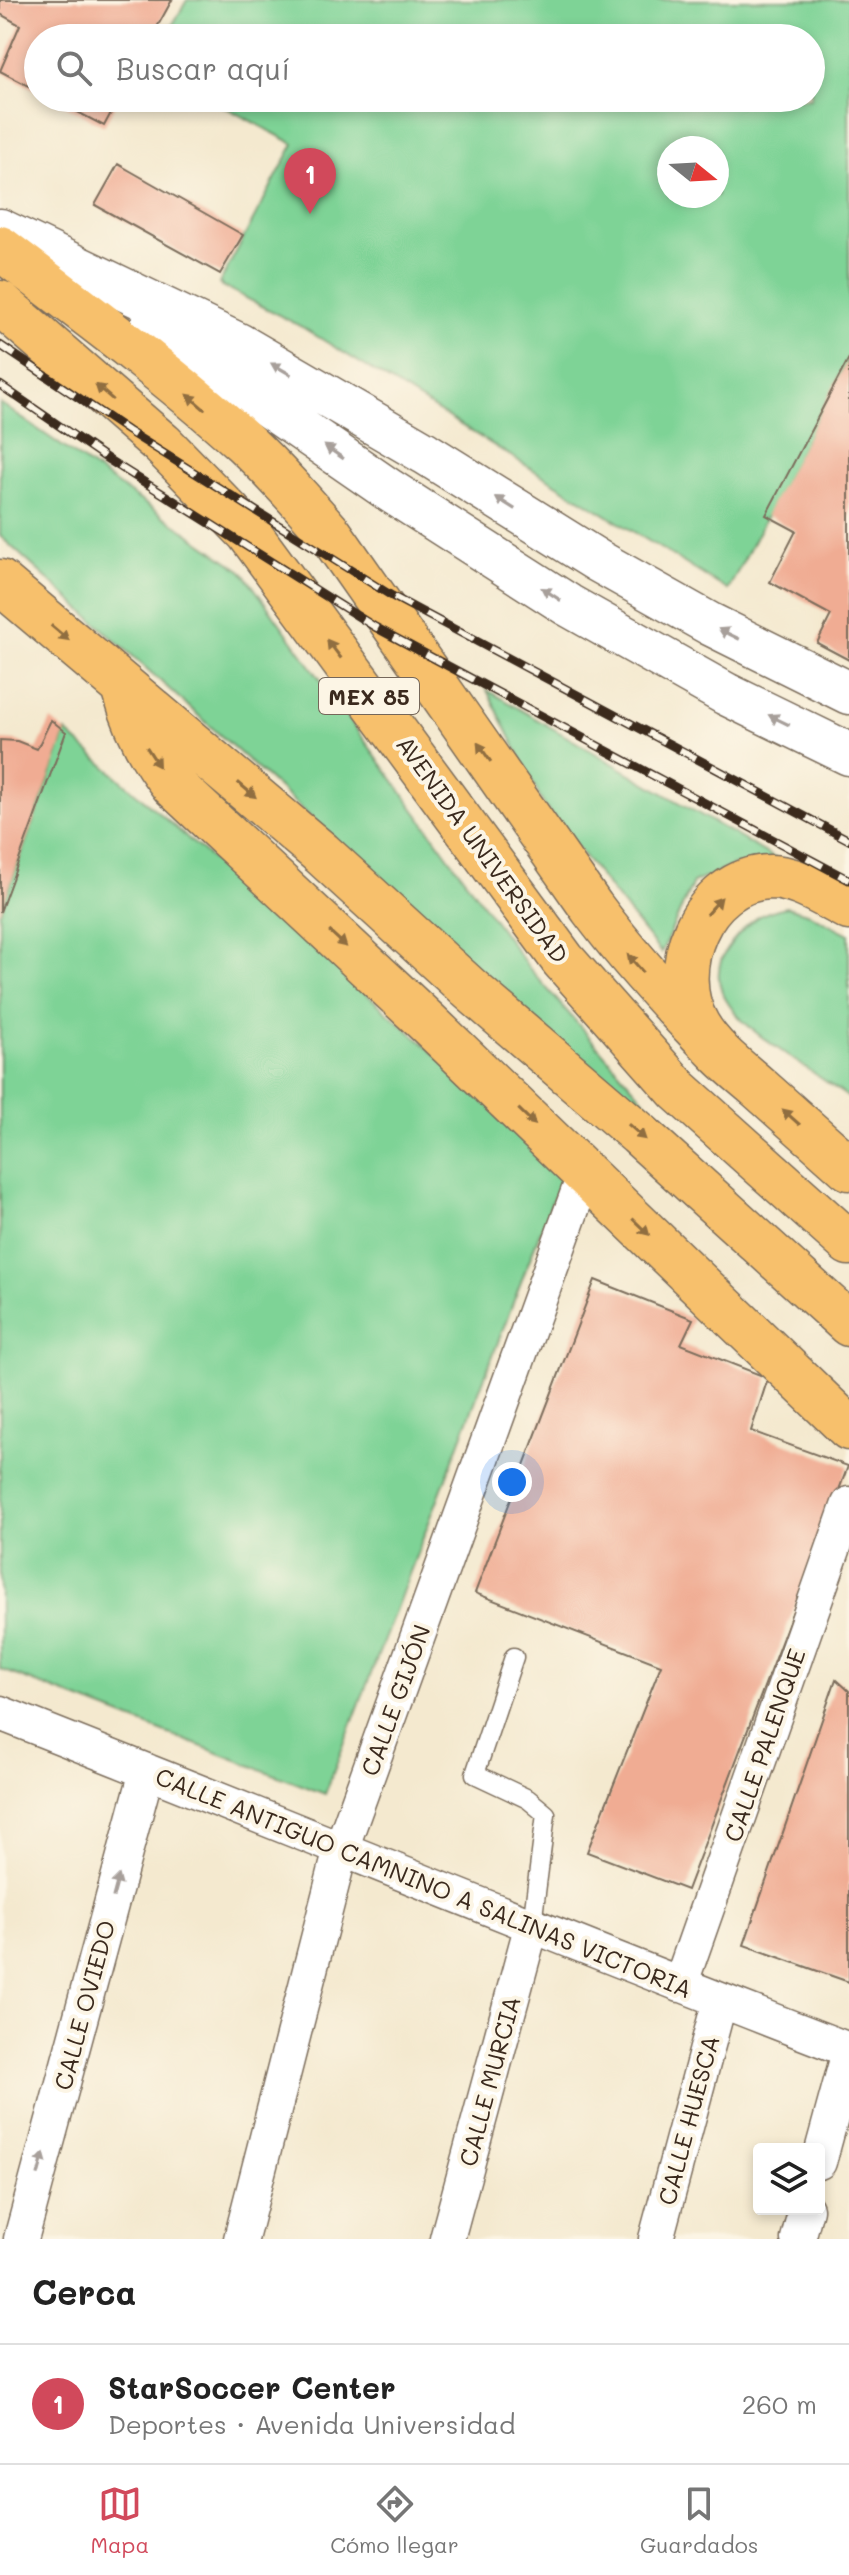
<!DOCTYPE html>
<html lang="es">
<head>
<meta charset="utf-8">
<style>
  :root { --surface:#fff; --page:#f2f2f2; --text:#222; --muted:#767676; --line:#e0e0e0; --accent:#d1495b }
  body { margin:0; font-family:Mali,sans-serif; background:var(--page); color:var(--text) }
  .controls { position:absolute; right:24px; bottom:24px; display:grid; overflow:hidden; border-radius:8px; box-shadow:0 4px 12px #0003 }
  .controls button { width:72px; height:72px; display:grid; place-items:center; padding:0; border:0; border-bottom:2px solid var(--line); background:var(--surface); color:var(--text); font:40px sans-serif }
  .compass { position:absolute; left:657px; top:136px; width:72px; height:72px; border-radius:50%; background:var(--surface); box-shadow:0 4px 12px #0003; rotate:108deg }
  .you { position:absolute; left:512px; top:1482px; width:28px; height:28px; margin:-20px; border:6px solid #fff; border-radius:50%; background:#1a73e8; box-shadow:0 0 0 12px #1a73e833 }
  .badge { display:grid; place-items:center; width:52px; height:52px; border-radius:50%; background:var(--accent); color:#fff; font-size:26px; font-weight:700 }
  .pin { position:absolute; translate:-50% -66px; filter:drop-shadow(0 2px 4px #0008) }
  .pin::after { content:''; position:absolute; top:42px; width:28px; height:24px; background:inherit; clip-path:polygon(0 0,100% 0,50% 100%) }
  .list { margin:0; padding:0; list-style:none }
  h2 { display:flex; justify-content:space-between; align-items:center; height:104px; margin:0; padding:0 32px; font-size:34px }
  h2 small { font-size:26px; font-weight:400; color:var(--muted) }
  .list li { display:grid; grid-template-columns:52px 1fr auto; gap:24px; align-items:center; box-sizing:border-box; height:120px; padding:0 32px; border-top:2px solid var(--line) }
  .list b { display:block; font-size:30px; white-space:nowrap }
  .list p { margin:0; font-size:26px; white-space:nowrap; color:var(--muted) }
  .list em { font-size:26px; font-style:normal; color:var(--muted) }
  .icon { flex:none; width:44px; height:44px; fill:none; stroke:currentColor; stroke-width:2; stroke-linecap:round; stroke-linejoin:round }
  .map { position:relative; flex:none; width:849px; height:2239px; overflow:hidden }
  .search { position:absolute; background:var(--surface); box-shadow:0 4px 12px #0003; left:24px; right:24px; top:24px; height:88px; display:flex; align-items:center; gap:20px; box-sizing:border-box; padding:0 28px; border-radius:44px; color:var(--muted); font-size:30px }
  .sheet { height:224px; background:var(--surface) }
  nav { display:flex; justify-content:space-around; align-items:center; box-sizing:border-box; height:112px; border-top:2px solid var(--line); background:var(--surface); font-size:22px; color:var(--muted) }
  nav a { display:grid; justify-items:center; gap:4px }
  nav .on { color:var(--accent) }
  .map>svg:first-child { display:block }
</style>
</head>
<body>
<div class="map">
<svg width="849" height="2239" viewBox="0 0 849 2239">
  <rect width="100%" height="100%" fill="#fcf5e5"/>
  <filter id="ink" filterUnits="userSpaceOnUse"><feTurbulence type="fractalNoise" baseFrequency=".0125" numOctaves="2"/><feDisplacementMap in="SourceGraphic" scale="16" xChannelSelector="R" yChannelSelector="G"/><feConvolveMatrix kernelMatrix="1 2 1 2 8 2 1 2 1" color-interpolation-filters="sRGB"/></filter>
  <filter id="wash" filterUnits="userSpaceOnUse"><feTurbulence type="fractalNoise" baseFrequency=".006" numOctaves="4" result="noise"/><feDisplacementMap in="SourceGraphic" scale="32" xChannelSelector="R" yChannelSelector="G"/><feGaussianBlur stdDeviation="1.8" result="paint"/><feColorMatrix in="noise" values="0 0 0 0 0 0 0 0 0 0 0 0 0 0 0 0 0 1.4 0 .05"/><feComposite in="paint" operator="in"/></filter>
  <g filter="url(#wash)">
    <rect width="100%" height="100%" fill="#f4e9cf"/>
    <path fill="#7ed396" stroke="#5c7e5a" stroke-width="2" fill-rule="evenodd" d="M187 0H849V358L728 590 302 327 219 284 294 144 208 98H811V38H165ZM669 148H717V196H669Z
      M0 403 242 571 529 968 723 1190 0 536Z
      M487 690 776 859 734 865 693 883 661 953 545 807Z
      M66 732 565 1167 325 1794 0 1669V913Z
      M787 907 810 914 849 934V1098C831 1085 812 1072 793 1059 757 1034 690 993 732 942 749 921 760 912 787 907Z"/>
    <g id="blocks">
      <path fill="#f0ac93" d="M0 0H172L151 38H38V91L0 71 20 25 0 14Z
        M51 98H119L104 126Z
        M118 164 243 235 220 274 95 205Z
        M849 358V660L817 643 831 615 770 582 796 531 766 515Z
        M51 720 66 732 0 912V740L17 741 37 749Z
        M595 1280 693 1319 681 1344 768 1378 751 1431 848 1466 687 1890 587 1852 661 1665 475 1593Z
        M836 1679 849 1691V1982L744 1945Z"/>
    </g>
  </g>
  <g filter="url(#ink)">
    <use href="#blocks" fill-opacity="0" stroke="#7c6d5c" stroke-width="2"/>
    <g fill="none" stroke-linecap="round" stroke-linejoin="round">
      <defs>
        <path id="service" d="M514 1657 475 1774 528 1799 546 1814 532 1924"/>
        <path id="minor" d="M0 1713C283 1824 565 1941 849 2050
          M680 1985 849 1504
          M819 2162 849 2052
          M21 2239 147 1771
          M241 2239 341 1849 585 1173
          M447 2239 532 1924
          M656 2239 720 2000
          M798 2239 806 2209"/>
        <path id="tertiary" d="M0 230 238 344 425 453 598 561 710 624 849 693
          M152 326 389 490 568 605 726 694 849 754"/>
        <path id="trunk" d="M0 248C83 311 166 372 244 442 275 471 303 503 331 535L592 908C627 955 666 998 707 1040
          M0 303 162 444 248 532 563 960 678 1090 849 1243
          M0 582 321 853 471 990 639 1134 849 1324
          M124 688C134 725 149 755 173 785L428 1023 849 1428
          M849 908C825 896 797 877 770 877 701 879 665 970 698 1026 712 1050 737 1069 758 1087 788 1114 819 1141 849 1168"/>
      </defs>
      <use href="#service" stroke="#7c6d5c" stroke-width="21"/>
      <use href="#minor" stroke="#7c6d5c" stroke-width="37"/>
      <use href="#tertiary" stroke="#7c6d5c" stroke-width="45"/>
      <use href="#trunk" stroke="#7c6d5c" stroke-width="47"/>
      <use href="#service" stroke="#fff" stroke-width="18"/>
      <use href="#minor" stroke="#fff" stroke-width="34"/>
      <use href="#tertiary" stroke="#fff" stroke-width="42"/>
      <use href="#trunk" stroke="#f7c06c" stroke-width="44"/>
      <defs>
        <path id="rail" d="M0 345 128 431 392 596 849 840
          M0 385 109 460 375 627 849 880"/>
      </defs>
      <use href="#rail" stroke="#3b2a1e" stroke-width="9"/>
      <use href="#rail" stroke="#fcf5e5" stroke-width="6" stroke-dasharray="18" stroke-linecap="butt"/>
    </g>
    <defs><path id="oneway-solid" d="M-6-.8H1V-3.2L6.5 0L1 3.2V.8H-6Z" transform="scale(2)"/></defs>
    <g fill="#a79f9a">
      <use href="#oneway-solid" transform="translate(281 369) rotate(-150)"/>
      <use href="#oneway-solid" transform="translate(334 452) rotate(-145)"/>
      <use href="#oneway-solid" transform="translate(505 503) rotate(-148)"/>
      <use href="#oneway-solid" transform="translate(551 594) rotate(-147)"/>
      <use href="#oneway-solid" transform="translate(729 634) rotate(-154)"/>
      <use href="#oneway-solid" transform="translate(779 720) rotate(-154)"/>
      <use href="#oneway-solid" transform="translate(116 1886) rotate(-75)"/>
      <use href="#oneway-solid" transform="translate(41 2164) rotate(-75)"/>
    </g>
    <g fill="#906e41">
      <use href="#oneway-solid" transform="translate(104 392) rotate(-139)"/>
      <use href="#oneway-solid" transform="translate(196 402) rotate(-139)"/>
      <use href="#oneway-solid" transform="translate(60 633) rotate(40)"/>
      <use href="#oneway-solid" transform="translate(334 649) rotate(-127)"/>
      <use href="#oneway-solid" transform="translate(484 752) rotate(-125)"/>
      <use href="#oneway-solid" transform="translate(153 757) rotate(57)"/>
      <use href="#oneway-solid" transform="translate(247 790) rotate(40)"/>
      <use href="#oneway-solid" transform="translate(714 906) rotate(-48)"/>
      <use href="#oneway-solid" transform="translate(338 939) rotate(43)"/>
      <use href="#oneway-solid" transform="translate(635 963) rotate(-131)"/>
      <use href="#oneway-solid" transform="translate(527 1117) rotate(44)"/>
      <use href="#oneway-solid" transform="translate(791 1117) rotate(-138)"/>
      <use href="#oneway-solid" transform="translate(637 1132) rotate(41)"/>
      <use href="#oneway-solid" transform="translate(641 1227) rotate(44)"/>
    </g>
  </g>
  <g text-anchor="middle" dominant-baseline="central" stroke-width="8" stroke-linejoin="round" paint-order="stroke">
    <rect fill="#fcf5e5" stroke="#75675a" stroke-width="2" x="319" y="678" width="100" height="36" rx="6"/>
    <g font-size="22" font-weight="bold" fill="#3b2a1e">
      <text x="369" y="696">MEX 85</text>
    </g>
    <g font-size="24" fill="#3b2a1e" stroke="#fcf5e5">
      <text transform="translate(483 849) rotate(54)">AVENIDA UNIVERSIDAD</text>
      <text transform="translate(395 1700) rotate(-70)">CALLE GIJÓN</text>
      <text transform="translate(764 1745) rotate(-71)">CALLE PALENQUE</text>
      <text transform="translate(424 1882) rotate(22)">CALLE ANTIGUO CAMNINO A SALINAS VICTORIA</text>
      <text transform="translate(84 2005) rotate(-75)">CALLE OVIEDO</text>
      <text transform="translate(489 2081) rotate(-75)">CALLE MURCIA</text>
      <text transform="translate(688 2120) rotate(-75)">CALLE HUESCA</text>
    </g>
  </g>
</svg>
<div class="controls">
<button><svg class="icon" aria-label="layers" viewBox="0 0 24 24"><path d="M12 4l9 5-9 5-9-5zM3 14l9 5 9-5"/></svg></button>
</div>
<svg class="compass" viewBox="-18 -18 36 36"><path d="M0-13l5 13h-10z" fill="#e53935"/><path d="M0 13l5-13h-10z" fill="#767676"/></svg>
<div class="you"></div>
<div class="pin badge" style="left:310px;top:214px">1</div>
<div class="search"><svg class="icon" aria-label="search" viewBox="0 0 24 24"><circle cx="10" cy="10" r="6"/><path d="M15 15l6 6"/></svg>Buscar aquí</div>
</div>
<section class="sheet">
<h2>Cerca<small></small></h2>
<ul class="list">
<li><span class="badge">1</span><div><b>StarSoccer Center</b><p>Deportes · Avenida Universidad</p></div><em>260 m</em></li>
</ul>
</section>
<nav>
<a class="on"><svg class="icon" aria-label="map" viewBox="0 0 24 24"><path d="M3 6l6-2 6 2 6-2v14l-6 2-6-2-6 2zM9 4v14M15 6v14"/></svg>Mapa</a>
<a><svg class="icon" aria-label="directions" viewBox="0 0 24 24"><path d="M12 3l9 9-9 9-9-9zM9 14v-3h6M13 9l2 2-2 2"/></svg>Cómo llegar</a>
<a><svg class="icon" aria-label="saved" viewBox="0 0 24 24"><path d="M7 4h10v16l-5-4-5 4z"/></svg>Guardados</a>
</nav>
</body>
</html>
